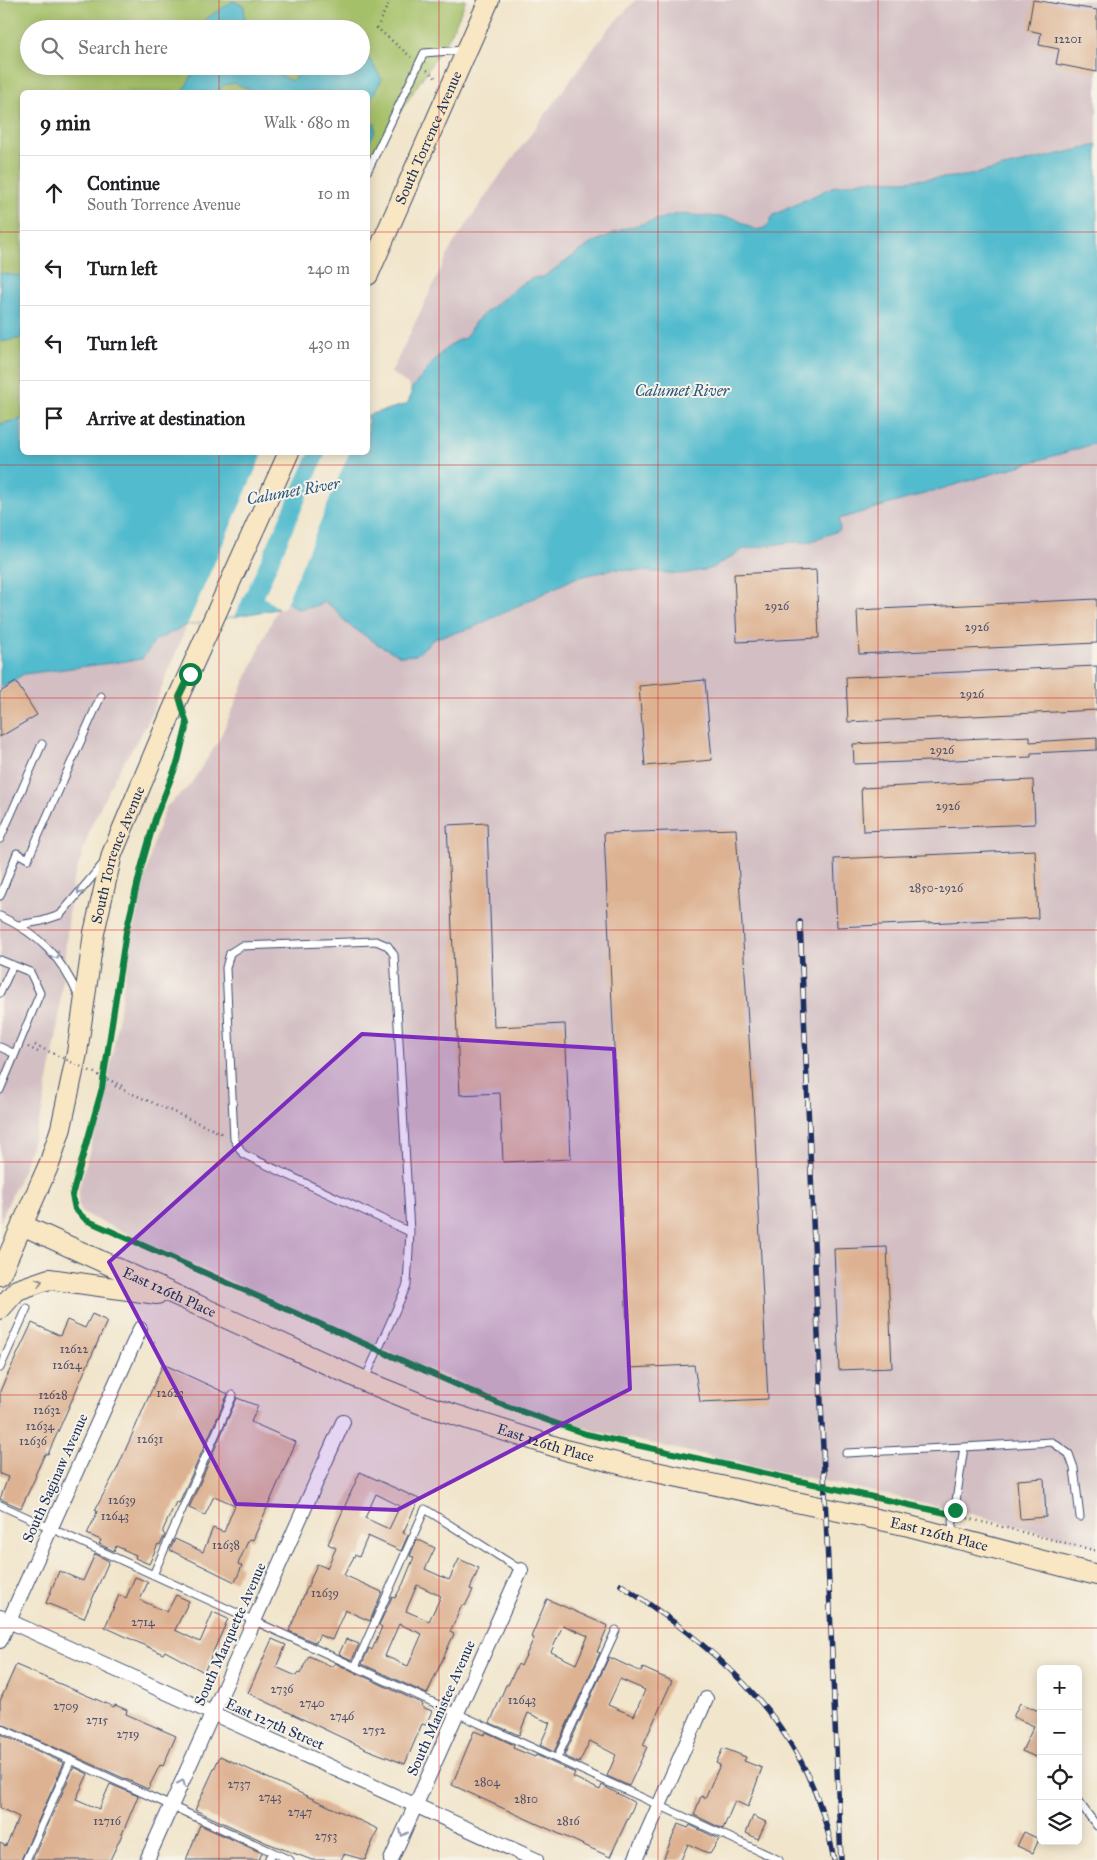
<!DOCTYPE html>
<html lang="en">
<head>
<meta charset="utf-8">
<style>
  :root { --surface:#fff; --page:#f6f6f6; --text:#202124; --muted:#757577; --line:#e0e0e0 }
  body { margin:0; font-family:"IM FELL Great Primer",serif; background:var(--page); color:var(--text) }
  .controls { position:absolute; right:15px; bottom:15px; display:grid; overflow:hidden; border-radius:8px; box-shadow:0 2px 12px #0003 }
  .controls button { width:45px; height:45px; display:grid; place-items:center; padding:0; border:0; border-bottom:1px solid var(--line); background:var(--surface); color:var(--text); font:25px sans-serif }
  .stop { position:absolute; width:15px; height:15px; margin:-11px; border:4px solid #0b8043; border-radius:50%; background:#fff }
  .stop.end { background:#0b8043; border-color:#fff; box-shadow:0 1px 5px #0008 }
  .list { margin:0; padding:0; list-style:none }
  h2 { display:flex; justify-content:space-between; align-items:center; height:65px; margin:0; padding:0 20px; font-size:21px }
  h2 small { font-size:16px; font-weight:400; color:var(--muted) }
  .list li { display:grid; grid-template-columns:32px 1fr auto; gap:15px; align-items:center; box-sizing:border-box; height:75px; padding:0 20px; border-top:1px solid var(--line) }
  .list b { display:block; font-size:19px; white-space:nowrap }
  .list p { margin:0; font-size:16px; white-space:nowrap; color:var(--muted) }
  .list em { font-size:16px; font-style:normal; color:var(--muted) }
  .icon { flex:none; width:28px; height:28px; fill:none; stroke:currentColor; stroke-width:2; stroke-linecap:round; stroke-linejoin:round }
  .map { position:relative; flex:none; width:1097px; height:1860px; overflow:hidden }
  .search { position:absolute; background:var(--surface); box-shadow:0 2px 12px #0003; left:20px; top:20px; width:350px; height:55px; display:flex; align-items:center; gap:12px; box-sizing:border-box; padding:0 18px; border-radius:28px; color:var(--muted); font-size:19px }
  .panel { position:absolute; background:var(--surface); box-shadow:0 2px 12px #0003; left:20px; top:90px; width:350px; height:365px; border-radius:8px }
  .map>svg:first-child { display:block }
</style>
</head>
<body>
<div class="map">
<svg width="1097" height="1860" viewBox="0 0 1097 1860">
  <rect width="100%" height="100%" fill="#f7f3e8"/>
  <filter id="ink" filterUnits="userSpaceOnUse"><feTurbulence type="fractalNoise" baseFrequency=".02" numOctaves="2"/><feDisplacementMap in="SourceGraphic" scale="10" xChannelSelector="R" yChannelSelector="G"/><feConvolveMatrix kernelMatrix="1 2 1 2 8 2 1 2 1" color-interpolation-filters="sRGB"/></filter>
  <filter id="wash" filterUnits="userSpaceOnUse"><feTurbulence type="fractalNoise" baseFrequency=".0096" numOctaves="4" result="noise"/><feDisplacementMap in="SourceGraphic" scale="20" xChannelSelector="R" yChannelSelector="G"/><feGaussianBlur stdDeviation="1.12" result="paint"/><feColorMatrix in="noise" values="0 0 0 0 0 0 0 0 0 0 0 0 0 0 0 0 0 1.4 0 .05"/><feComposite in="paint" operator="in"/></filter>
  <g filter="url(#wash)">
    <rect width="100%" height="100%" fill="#f1e5cb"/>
    <path fill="#d2bec3" d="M636 0H1097V145L966 176 902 181 867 180 832 187 768 221 765 228 755 230 734 218 678 214 623 229 564 261 558 268 543 277 533 278 520 285 475 322 465 338 456 341 425 370 411 389 408 384 391 373 452 246 489 191 608 29Z
      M1097 443V1547L952 1509 607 1434 559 1421 524 1409 349 1335 82 1213 78 1204 79 1188 106 1093 132 934 153 844 166 807 190 785 218 742 277 609 287 602 312 607 324 602 335 609 346 623 379 645 401 656 416 655 435 638 472 628 575 578 615 569 681 574 711 569 744 549 791 542H809L840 530 838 519Z
      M187 625 147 724 116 775 92 824 72 884 57 1034 42 1112 23 1170 0 1222V688L24 674 142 659 156 640Z"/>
    <path fill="#a4c067" stroke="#607862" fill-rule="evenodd" d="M0 0H466L451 34 368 161V92H22V419L0 424ZM29 29H361V66H29Z"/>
    <path fill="#52bbce" stroke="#367596" d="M233 1 244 6 245 22 242 29H195C207 16 218 12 233 1Z
      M361 54 370 60 382 79 368 104V92H255L235 83 224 85 217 92H183L192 75 190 66H265L291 81 309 66H361Z
      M368 123H375V131L368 145Z
      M1097 145V443L839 519 840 530 809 542H791L744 549 711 569 681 574 615 569 575 578 472 628 435 638 416 655 401 656 379 645 346 623 335 609 324 602 312 607 297 609 287 602 277 609 187 625 156 640 142 659 24 674 0 688V424L22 419V452H368V415L407 404 411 396V389L440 354 456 341 465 338 475 322 487 311 520 285 533 278 543 277 592 243 623 229 678 214 734 218 755 230 765 228 774 215 832 187 867 180 902 181 966 176Z
      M0 273 22 276V338L0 342Z"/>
    <path fill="#f1e5cb" d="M263 453H309L235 616 187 625Z
      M326 453H349L285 606 280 610 264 597Z"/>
    <g id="blocks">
      <path fill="#ddb293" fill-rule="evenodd" d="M1033 0 1097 10V72L1056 64 1059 49 1039 45 1041 33 1028 30Z
        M816 570 819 638 737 642 734 574Z
        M1097 599V643L859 654 857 610Z
        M1097 666V710L848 722 846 677Z
        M705 680 712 760 645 766 639 686Z
        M16 682 37 715 0 737V692Z
        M1030 736V742L1097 738V750L1031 753V757L854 764 853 744Z
        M1033 780 1035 824 863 831 861 788Z
        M487 823 494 1027 565 1024 571 1159 503 1162 500 1093 460 1095 447 825Z
        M736 829 754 1118 768 1399 700 1402 694 1365 629 1368 604 833Z
        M1035 850 1038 918 837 927 834 859Z
        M887 1247 892 1368 839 1370 834 1249Z
        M92 1314 107 1321 48 1454H45L35 1475 36 1476 21 1508 0 1499 8 1477 0 1474V1391L32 1323 60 1336 67 1320 85 1328Z
        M163 1364 228 1394 179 1503 176 1502 163 1530V1533L165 1535 160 1545 158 1544 149 1564 135 1558 136 1555 116 1546 114 1551 99 1544 101 1540 87 1534 96 1515 97 1511 95 1510 117 1469Z
        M237 1398 258 1406 251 1422 296 1442 253 1540 249 1539 238 1564 242 1566 235 1582 170 1550 175 1539 203 1552 213 1528 224 1532 235 1505 214 1496 205 1515 189 1508Z
        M360 1472 419 1499 403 1533 408 1535 401 1551 368 1536 359 1557 355 1555 344 1575 382 1592 370 1621 345 1610 332 1640 319 1635 316 1643 289 1631 317 1564 327 1568 336 1548 328 1544ZM376 1494 400 1506 389 1529 365 1518Z
        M1044 1478 1046 1517 1020 1519 1017 1480Z
        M417 1539 435 1548 425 1569 449 1580 459 1559 479 1568 470 1589 473 1590 465 1606 462 1605 450 1632 454 1634 427 1694 362 1664 369 1648 372 1650 382 1627 379 1625 392 1597 395 1598 403 1584 414 1557 410 1556ZM417 1585 441 1596 429 1621 406 1611ZM399 1624 422 1634 408 1666 385 1656Z
        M95 1554 109 1561 84 1618 46 1603 59 1571 83 1581Z
        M135 1577 148 1582 140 1600 167 1612 176 1595 189 1601 175 1630 200 1642 213 1612 228 1619 204 1672 165 1651 163 1654 105 1627 119 1595 126 1598Z
        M547 1599 608 1626 597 1652 600 1653 554 1752 540 1745 550 1723 528 1713 519 1735 490 1723 506 1685H508L518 1664 521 1666 534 1638 531 1637ZM563 1625 588 1636 576 1664 551 1652Z
        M272 1639 286 1645 276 1667 296 1676 298 1673 300 1674 309 1656 333 1667 335 1663 423 1704 422 1707 432 1711 426 1725 422 1724 405 1764 366 1749 248 1693Z
        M346 1639 359 1644 352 1660 339 1654Z
        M609 1657 641 1672 643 1668 672 1681 643 1745 647 1747 629 1786 607 1776 616 1755 590 1741 579 1763 564 1756ZM620 1679 645 1690 634 1716 608 1705Z
        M16 1665 114 1707 115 1705 127 1710 126 1714 176 1736 163 1766 160 1765 148 1789 0 1723V1701Z
        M1020 1703 1041 1712V1752L1038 1758 1022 1751 1034 1726 1013 1717Z
        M474 1731 484 1735 486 1732 514 1745 513 1748 535 1757 536 1755 575 1773 573 1777 600 1790 602 1785 635 1803 610 1857 452 1785Z
        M0 1734 64 1763 21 1860H0V1843L6 1846 19 1817 0 1808Z
        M723 1748 746 1757 744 1761 762 1768 748 1807 735 1801 723 1829 694 1815 701 1796 705 1798 720 1765 716 1763Z
        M220 1756 378 1829 365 1860 344 1854 341 1860H312L267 1843 195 1810Z
        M74 1767 88 1774 76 1799 99 1809 110 1784 138 1796 120 1839 110 1860H32Z
        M753 1816 766 1822 758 1839 746 1833Z
        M678 1824 688 1828 690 1825 719 1839 710 1854 688 1844 681 1860H663Z
        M200 1825 262 1853 259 1860H186Z
        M1024 1832 1039 1839 1033 1853 1017 1846Z"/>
    </g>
  </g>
  <g filter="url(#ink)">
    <use href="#blocks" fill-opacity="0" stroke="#3b4a6e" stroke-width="1"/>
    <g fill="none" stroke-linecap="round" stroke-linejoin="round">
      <defs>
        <path id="lane" d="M368 170 424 53 463 50
          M0 839 42 744
          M0 896 17 853 28 859 101 696
          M0 916C39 934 62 958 79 997
          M19 925 42 921 60 915 103 864
          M0 960 30 972 40 993 15 1054 0 1047
          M0 993 13 965
          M0 1090 15 1054
          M0 1368 27 1308
          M365 1379 407 1285 410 1232 394 955 388 946 376 941 241 946 230 953 226 968 234 1139 243 1154 410 1232
          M846 1453 964 1447
          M0 1505 779 1860
          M951 1535 964 1447 1052 1442 1069 1454 1074 1468 1080 1517
          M153 1575 233 1395
          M355 1667 425 1509 521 1570
          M0 1728 290 1860
          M557 1758 616 1630
          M1078 1801 1097 1826
          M26 1860 71 1760
          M268 1860 272 1852"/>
        <path id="street" d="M0 1617 536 1860
          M0 1641 140 1329
          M147 1860 343 1422
          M391 1860 521 1570
          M635 1860 706 1699"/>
        <g id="secondary">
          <path id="s1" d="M368 275 489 0"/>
          <path id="s2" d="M22 1225 364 1381 421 1404 569 1451 632 1467 909 1526 1097 1575"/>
          <path id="s3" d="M0 1275 50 1162 61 1128 77 1053 94 933 112 854 172 711 289 452"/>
          <path d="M0 1309 17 1290 49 1279 157 1294"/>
        </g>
      </defs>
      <use href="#lane" stroke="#3b4a6e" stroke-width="9"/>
      <use href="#street" stroke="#3b4a6e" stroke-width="16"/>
      <use href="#secondary" stroke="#3b4a6e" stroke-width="22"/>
      <path stroke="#3b4a6e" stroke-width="2.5" stroke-dasharray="1 4" stroke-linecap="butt" d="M390 0 377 28 411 57
        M427 70 436 78
        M186 723 178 761 155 819 141 868 126 932 102 1088 73 1195 75 1209 85 1220 368 1347
        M28 1047 38 1052
        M115 1086 223 1134
        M150 1338 155 1343
        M387 1356 498 1403 586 1434 945 1513
        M963 1517 1097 1551"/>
      <use href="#lane" stroke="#fff" stroke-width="7"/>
      <use href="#street" stroke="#fff" stroke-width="14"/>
      <use href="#secondary" stroke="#f9e7c3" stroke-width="20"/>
      <defs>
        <path id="rail" d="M800 922 841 1860
          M621 1585C726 1655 812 1729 834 1860"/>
      </defs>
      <use href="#rail" stroke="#1b2f5e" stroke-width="5.5"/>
      <use href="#rail" stroke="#f7f3e8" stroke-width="4" stroke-dasharray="11" stroke-linecap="butt"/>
      <path stroke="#3b4a6e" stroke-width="2.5" stroke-dasharray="1 4" stroke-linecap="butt" d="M35 1045 122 1086"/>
    </g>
    <defs><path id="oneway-chevron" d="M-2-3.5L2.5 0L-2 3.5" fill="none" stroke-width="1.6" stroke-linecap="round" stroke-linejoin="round" transform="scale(1.25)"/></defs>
    <g stroke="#8d97ae">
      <use href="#oneway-chevron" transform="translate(80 891) rotate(129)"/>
      <use href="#oneway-chevron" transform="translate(56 956) rotate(56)"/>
      <use href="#oneway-chevron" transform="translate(182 1783) rotate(-66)"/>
      <use href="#oneway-chevron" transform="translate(403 1833) rotate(114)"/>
    </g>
    <use stroke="#8a8b90" href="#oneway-chevron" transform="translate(39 1282) rotate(-19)"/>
  </g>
  <g fill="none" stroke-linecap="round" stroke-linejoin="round" filter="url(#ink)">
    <path stroke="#0b8043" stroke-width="6" d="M190 674 179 697 187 724 178 761 155 819 141 868 126 932 102 1088 72 1195 75 1209 86 1220 498 1403 586 1434 955 1515V1510"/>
  </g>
  <path fill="#7b2cbf" fill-opacity="0.2" stroke="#7b2cbf" stroke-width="4" stroke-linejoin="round" d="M362 1034 614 1049 630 1389 397 1510 236 1504 109 1262Z"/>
  <path fill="none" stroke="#d62828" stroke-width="1" stroke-opacity="0.55" d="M219 0V29M439 0V1860M658 0V1860M878 0V1860M219 66V92M0 232H22M368 232H1097M219 452V1860M0 465H1097M0 698H1097M0 930H1097M0 1162H1097M0 1395H1097M0 1628H1097"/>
  <g text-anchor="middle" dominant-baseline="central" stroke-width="4" stroke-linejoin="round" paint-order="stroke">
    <g font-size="12" fill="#4c506b">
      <text x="1068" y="39">12201</text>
      <text x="777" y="606">2926</text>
      <text x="977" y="627">2926</text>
      <text x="972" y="694">2926</text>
      <text x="942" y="750">2926</text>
      <text x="948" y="806">2926</text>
      <text x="936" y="888">2850-2926</text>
      <text x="74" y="1349">12622</text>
      <text x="67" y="1365">12624</text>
      <text x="170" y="1393">12623</text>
      <text x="53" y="1395">12628</text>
      <text x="47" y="1410">12632</text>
      <text x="40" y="1426">12634</text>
      <text x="150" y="1439">12631</text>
      <text x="33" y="1441">12636</text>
      <text x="122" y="1500">12639</text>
      <text x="115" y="1516">12643</text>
      <text x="226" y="1545">12638</text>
      <text x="325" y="1593">12639</text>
      <text x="143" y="1622">2714</text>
      <text x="282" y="1689">2736</text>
      <text x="522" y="1700">12643</text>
      <text x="312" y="1703">2740</text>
      <text x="66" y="1706">2709</text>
      <text x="342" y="1716">2746</text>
      <text x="97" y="1720">2715</text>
      <text x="374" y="1730">2752</text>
      <text x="128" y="1734">2719</text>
      <text x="487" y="1782">2804</text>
      <text x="239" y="1784">2737</text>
      <text x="270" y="1797">2743</text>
      <text x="526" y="1799">2810</text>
      <text x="300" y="1812">2747</text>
      <text x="107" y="1821">12716</text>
      <text x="568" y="1821">2816</text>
      <text x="326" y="1836">2753</text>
    </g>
    <g font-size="15" fill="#1b2f5e" stroke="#f7f3e8">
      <text stroke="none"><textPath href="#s1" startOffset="150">South Torrence Avenue</textPath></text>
      <text stroke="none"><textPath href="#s3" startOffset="439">South Torrence Avenue</textPath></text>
      <text stroke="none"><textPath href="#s2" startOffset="162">East 126th Place</textPath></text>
      <text stroke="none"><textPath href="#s2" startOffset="568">East 126th Place</textPath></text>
      <text transform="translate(55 1478) rotate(-66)">South Saginaw Avenue</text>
      <text stroke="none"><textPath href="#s2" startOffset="972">East 126th Place</textPath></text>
      <text transform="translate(230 1634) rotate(-66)">South Marquette Avenue</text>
      <text transform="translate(441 1708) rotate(-66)">South Manistee Avenue</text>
      <text transform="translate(275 1724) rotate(24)">East 127th Street</text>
    </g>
    <g font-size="16" font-style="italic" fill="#2c5980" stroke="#f7f3e8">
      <text x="682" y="390">Calumet River</text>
      <text transform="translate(293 491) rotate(-10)">Calumet River</text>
    </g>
  </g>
</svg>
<div class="controls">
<button>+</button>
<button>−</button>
<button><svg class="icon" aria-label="locate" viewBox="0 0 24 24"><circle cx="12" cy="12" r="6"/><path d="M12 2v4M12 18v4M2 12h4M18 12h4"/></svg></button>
<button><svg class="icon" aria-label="layers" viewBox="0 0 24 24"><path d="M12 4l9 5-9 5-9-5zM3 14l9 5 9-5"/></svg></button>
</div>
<div class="stop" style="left:190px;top:674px"></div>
<div class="stop end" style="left:955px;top:1510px"></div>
<div class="search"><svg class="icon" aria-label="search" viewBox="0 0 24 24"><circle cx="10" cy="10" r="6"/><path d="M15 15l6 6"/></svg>Search here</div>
<section class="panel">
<h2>9 min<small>Walk · 680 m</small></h2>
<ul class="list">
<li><svg class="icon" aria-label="ahead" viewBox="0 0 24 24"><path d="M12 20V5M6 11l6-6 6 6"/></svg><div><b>Continue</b><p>South Torrence Avenue</p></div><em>10 m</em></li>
<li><svg class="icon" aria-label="left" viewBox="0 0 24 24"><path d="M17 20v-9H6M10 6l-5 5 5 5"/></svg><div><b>Turn left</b></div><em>240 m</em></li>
<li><svg class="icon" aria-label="left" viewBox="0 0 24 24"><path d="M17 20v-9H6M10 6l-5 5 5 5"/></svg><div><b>Turn left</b></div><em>430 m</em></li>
<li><svg class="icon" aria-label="arrive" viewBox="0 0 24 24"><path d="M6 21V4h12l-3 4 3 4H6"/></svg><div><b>Arrive at destination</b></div></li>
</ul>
</section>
</div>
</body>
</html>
